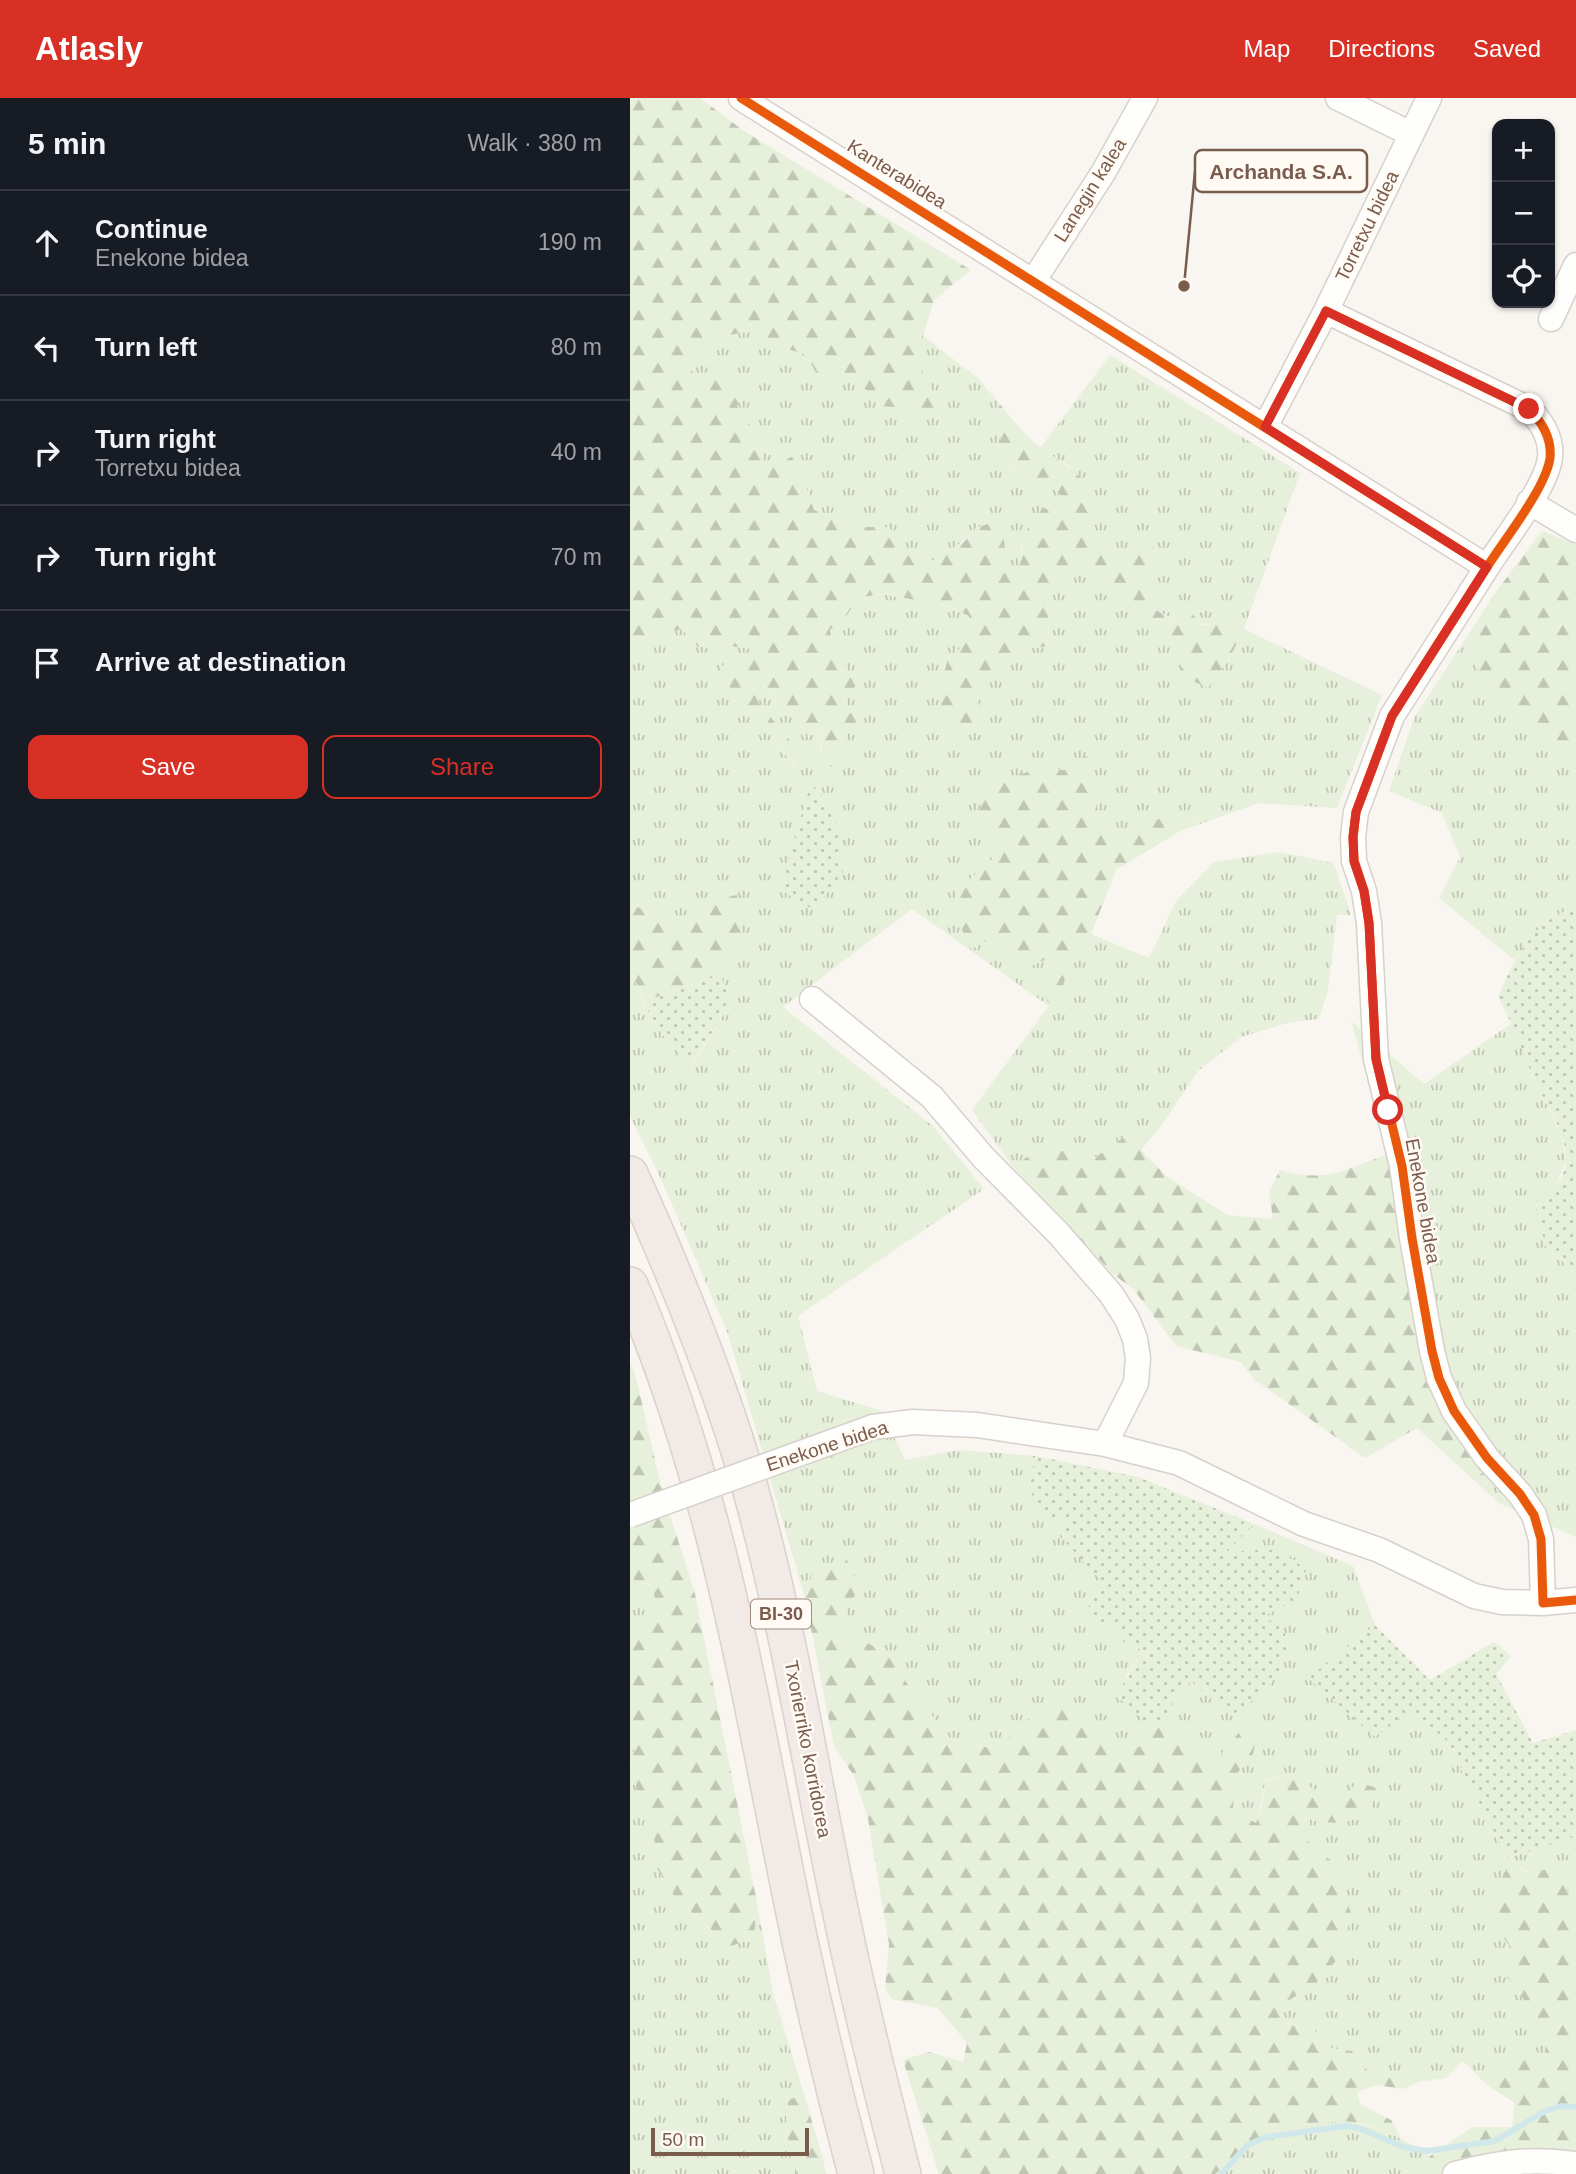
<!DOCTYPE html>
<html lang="en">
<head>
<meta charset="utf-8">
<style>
  :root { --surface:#171b24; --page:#20242c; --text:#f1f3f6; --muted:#9ea1a6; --line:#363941; --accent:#d93025 }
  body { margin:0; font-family:Arial,sans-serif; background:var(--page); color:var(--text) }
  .controls { position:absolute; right:21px; top:21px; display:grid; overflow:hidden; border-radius:14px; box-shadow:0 2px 5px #0004 }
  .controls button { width:63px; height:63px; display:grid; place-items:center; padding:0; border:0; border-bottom:2px solid var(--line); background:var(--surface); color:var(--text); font:35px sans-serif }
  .scale { position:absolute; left:21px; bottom:18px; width:158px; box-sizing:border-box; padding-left:7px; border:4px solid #7a5c4d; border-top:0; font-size:19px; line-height:24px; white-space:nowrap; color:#7a5c4d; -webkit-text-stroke:5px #fffaf3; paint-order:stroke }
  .stop { position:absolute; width:21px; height:21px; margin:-16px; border:5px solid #d93025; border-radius:50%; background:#fff }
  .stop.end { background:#d93025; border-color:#fff; box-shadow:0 2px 7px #0008 }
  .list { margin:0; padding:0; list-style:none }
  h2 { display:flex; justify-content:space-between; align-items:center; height:91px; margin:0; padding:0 28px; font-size:30px }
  h2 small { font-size:23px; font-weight:400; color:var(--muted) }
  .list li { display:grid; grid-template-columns:46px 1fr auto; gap:21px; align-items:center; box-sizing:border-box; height:105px; padding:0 28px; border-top:2px solid var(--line) }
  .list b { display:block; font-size:26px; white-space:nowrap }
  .list p { margin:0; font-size:23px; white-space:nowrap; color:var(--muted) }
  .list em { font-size:23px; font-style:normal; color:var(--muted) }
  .actions { display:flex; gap:14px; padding:21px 28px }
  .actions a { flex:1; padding:16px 0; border:2px solid var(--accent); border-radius:14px; text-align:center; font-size:24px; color:var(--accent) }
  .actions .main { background:var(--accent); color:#fff }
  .icon { flex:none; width:38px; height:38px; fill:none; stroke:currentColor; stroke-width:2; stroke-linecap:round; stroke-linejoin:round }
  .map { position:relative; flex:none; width:946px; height:2076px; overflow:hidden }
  header { display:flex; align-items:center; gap:42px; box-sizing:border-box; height:98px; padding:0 35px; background:var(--accent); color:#fff }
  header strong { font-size:33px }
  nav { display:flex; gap:38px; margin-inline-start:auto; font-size:24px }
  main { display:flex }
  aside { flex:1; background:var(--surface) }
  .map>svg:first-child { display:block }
</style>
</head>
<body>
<header>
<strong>Atlasly</strong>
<nav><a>Map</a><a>Directions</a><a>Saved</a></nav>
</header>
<main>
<aside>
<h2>5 min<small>Walk · 380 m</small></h2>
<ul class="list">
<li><svg class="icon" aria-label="ahead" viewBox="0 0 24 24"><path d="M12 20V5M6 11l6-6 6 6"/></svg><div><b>Continue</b><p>Enekone bidea</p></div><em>190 m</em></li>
<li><svg class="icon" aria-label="left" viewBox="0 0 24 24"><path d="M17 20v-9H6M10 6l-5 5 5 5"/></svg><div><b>Turn left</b></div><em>80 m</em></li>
<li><svg class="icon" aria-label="right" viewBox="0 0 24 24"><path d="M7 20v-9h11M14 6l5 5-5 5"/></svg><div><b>Turn right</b><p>Torretxu bidea</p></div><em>40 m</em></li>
<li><svg class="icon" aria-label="right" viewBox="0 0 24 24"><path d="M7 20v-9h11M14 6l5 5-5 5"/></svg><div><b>Turn right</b></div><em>70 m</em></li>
<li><svg class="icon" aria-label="arrive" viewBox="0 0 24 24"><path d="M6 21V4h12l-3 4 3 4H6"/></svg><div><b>Arrive at destination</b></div></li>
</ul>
<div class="actions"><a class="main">Save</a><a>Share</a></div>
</aside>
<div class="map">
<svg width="946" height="2076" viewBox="0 0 946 2076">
  <defs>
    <pattern id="grass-tufts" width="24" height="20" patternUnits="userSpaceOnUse" patternTransform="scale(1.75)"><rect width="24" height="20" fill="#e7f0db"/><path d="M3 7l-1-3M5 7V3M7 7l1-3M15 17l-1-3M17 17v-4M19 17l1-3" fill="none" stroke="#c0c6b4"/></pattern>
    <pattern id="forest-firs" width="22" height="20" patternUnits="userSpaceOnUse" patternTransform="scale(1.75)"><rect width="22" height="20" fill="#e7f0db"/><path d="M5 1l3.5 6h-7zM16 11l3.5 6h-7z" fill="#c0c6b4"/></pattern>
    <pattern id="park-dots" width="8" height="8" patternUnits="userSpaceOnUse" patternTransform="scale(1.75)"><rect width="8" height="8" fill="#e7f0db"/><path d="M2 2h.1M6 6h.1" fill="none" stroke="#c0c6b4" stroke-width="1.8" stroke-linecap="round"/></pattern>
  </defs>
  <rect width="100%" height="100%" fill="#f9f5f0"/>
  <path fill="url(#grass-tufts)" d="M126 232 148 248 177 257 187 277C220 282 229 279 250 308L318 312 293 282V238L348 280 369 305 361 321 371 338 369 349 364 360 381 366 410 388 425 387 434 403 429 415 391 449 392 465 373 475 375 450 346 430C333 446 321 450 306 463 278 456 275 453 259 429H232L184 412 173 381 135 368 129 340 107 308 106 281 68 285 61 271 74 250 100 237Z
    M480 257 670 375 614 531 752 597 707 710 629 705 550 733 568 719 546 714 512 728 483 734 471 718 453 685 459 657 434 672 411 670 346 718 361 736 368 756 331 789 366 837 383 842 378 861 419 860 425 875 414 894 419 907 461 836 519 860 546 803 584 764 649 754 704 765 721 817H707L698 892 689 921 661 924 611 939 568 973 531 1028 507 1030 466 1059 411 1049 383 1069 342 1012 419 908 282 811 153 909 304 1029 354 1091 168 1218 187 1293 252 1313 275 1362 328 1352 406 1358 398 1390 439 1425 475 1487 483 1528 495 1545 512 1552 496 1579 529 1629 545 1601 561 1583 602 1618 648 1577 659 1551 653 1529 632 1519 619 1452 594 1457 624 1426 723 1468 745 1527 679 1580 781 1612 816 1642 878 1760 946 1738V1795C922 1792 897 1775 879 1760L873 1785 859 1802 864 1828 879 1847 877 1879 914 1929 916 1957 896 1950 869 1963 857 1987 833 1963 816 1980 788 1984 766 1975 737 1972 722 1953 699 1950 682 1929 655 1925 650 1907 686 1885 704 1765 676 1743 680 1721C703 1728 718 1725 740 1714L747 1690 712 1702 688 1694 659 1676 636 1682 626 1726 603 1713 605 1678 623 1656 611 1632 589 1659H570L546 1638 514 1648 495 1650 436 1606 386 1635 370 1648 340 1650 313 1636 299 1612 283 1596 262 1559 229 1540H212L217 1509 229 1491 217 1463 182 1477 175 1500 98 1236 31 1081 0 1018V887L6 884 22 924 61 969 102 903 89 875 112 852 87 802 61 825 41 835C30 820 18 811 0 807V555L9 553 24 537 52 531 68 549 99 548 124 551 118 569H91L105 603 138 634 168 673 174 659 128 604 131 586 154 606 178 637 194 631 190 649 202 669 219 634 239 615 212 621 217 601 226 587 204 551 200 531 217 517 228 500 251 496 315 507 339 518 335 547 318 560 348 604 365 561 387 552 419 548 417 494 459 469 480 481 508 513 551 553 598 563 614 531 604 524C567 527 552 529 520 508V485L530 464 499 453 471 448 460 432 464 410 439 368 410 350Z
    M838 537 851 579 930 661 946 664V810C914 818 903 837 884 862L809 800 830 759 812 715 759 693 784 620Z
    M721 923 794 986 882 925 905 983 932 1037 936 1064 924 1091 915 1147 946 1176V1439L869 1405 796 1284 765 1110 755 1033 741 994Z
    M0 1480 23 1488 28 1524 7 1539 0 1533Z
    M0 1617 9 1641 1 1662 8 1700 24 1731 25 1767 46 1801 81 1832 124 1841 127 1804 143 1895 174 1996 158 2002 155 2034 165 2056V2076H0Z
    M711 2023C747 2026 770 2039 800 2058L791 2076H585L632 2040 671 2027Z"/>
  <path fill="url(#forest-firs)" d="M0 0H70L114 33 341 172 304 202 293 238V281L319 313 250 308C229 279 220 282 187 277L177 257 148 248 126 232 100 237 74 250 61 271 68 284 106 281 116 286 107 308 129 340 135 368 162 359 173 381 184 412 232 429H259C275 452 278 456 305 463L317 453 333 445 346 430 371 421 375 450 374 475 392 465C391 442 397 424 414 410L429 415 434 403 425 387 410 388 382 366 363 360 369 349 371 338 361 321 369 305C382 321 395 338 411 350 432 366 464 380 464 410 464 417 461 425 460 432L471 448 499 453 524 449 530 464 520 485V508L540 521 560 513 571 527 604 524 614 531 598 563 578 590 552 578 551 553 508 513 480 481 459 469 417 494 419 548 387 552 365 562 348 604 354 625 342 637 324 631 312 613 310 593 318 560 335 546 339 518 315 507 251 496 228 500 217 517 200 532 204 551 226 587 217 601 213 620 233 607 240 615 219 634 202 669 190 665 193 631 178 637 154 606 132 586 128 604 174 659 169 673 138 634 105 603 91 569 103 558 118 568 123 551 99 548 68 549 52 531 24 537 9 553 0 555Z
    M912 433 946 446V664L930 661 894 630 851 579 838 537 865 495Z
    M460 656 453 685 471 718 483 734 512 728 546 714 568 718 550 733 486 772 461 836 419 908 414 894 425 875 419 860 399 869 378 861 383 843 366 837 341 852 321 807 331 789 368 756 361 736 346 718 359 689 378 680 411 670 434 672Z
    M107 797 112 830V852L89 875 43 895 14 902 6 884 0 887V807C18 811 30 821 42 834L61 825 87 801Z
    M531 1028 511 1052 535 1077 597 1117 643 1121 639 1094 650 1072C699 1086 712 1071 757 1057L796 1284 869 1405 787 1330 735 1360 624 1281 611 1264 546 1248 504 1192 483 1176 383 1069 411 1049 466 1059 507 1030Z
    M0 1265 6 1279 31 1388 65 1496 127 1804 124 1841 100 1848 46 1801 25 1767 24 1731 8 1700 1 1662 9 1641 0 1617V1533L7 1539 28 1523 23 1488 0 1480Z
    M217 1462 229 1491 217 1509 212 1540H229L262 1559 283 1596 299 1612 313 1636 340 1650 370 1648 414 1607 436 1606 495 1650 514 1648 529 1629 546 1638 570 1659H589L611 1632 628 1630 623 1656 605 1678 603 1712 626 1725 632 1707 636 1683 659 1676 688 1694 712 1702 727 1684 747 1690 740 1714C715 1727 706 1727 680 1721L677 1743 704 1765 721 1815 712 1856 686 1885 650 1908 655 1925 682 1929 699 1950 722 1953 737 1972 766 1975 788 1984 773 1991 746 1987 727 1994 730 2006 761 2022 771 2040 734 2025 711 2023 671 2027 632 2040 585 2076H309L273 1962 299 1954 333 1964 337 1945 308 1910 261 1901 255 1890 259 1846 238 1721 224 1678 204 1648 175 1500 182 1477Z
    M878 1760 896 1774 925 1771 937 1793 946 1795V2076H791L800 2058 842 2029H882L885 2005 857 1987 869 1963 896 1950 916 1957 914 1929 877 1879 879 1847 864 1828 859 1802 873 1785Z
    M174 1996 194 2065 196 2076H165V2056L155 2034 158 2002Z"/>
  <path fill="url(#park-dots)" d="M181 685 191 696 208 730 213 775 184 812 149 791Z
    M946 810V1176L915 1147 905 1105C919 1095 935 1082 936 1063 938 1036 916 1007 905 983 893 955 883 926 868 899 885 860 902 821 946 810Z
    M89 875 102 903 60 969 22 924 14 902 43 895Z
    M406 1358 508 1379 624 1426 595 1456 619 1452H652L676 1472 667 1501 633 1519 653 1529 659 1551 648 1577 629 1598 601 1618 561 1583 545 1601 529 1629 514 1623 487 1598 512 1552 495 1545 483 1528 463 1521 457 1502 475 1487 430 1438 438 1425 414 1417 398 1389Z
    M745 1527 800 1582 864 1544 881 1558 866 1576 903 1645 946 1632V1738L878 1760 816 1642 781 1612 745 1639 678 1580Z"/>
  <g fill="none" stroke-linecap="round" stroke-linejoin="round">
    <path stroke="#d0e8ea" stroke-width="6" d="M591 2076 618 2047 636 2039 717 2028 734 2032 773 2049 797 2053 865 2043 915 2013 931 2008 946 2009"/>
    <defs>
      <path id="minor" d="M111 0 857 469C874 442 916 390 920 360 922 340 912 324 899 311L696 213
        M708 0 781 36
        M404 182 473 75 515 0
        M921 221 946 167
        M635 329 696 213 799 0
        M899 404 946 432
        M857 469 762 618 726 714 723 739 724 763 734 793 739 825 746 961 772 1068 782 1140 802 1253 809 1280 824 1313 857 1360 890 1396 904 1417 911 1441 913 1505 946 1502
        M182 901 302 999 353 1059 429 1136 481 1196 497 1221 505 1241 508 1260 506 1285 475 1346
        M243 1329 283 1324 347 1327 475 1346 549 1365 674 1426 749 1452 844 1498 872 1504 913 1505
        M825 2076C870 2064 900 2060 946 2066"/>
      <path id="highway" d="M0 1076C46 1177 88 1279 119 1386 160 1532 182 1682 214 1830 231 1912 252 1994 273 2076
        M0 1187C91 1399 122 1615 169 1839 186 1918 205 1997 226 2076"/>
    </defs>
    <use href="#minor" stroke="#d7d1cb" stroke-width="27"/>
    <use href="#highway" stroke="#dad1cc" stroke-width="38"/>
    <use href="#minor" stroke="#fefefd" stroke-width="24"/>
    <use href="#highway" stroke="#f2eae7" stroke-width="35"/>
    <defs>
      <path id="minor-bridge" d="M0 1417 243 1329"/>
    </defs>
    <use href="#minor-bridge" stroke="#d7d1cb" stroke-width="27" stroke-linecap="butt"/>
    <use href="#minor-bridge" stroke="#fefefd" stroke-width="24"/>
    <defs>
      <path id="cycleway" d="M111 0 857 469C874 442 916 390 920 360 922 340 912 324 899 311L696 213
        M857 469 762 618 726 714 723 739 724 763 734 793 739 825 746 961 772 1068 782 1140 802 1253 809 1280 824 1313 857 1360 890 1396 904 1417 911 1441 913 1505 946 1502"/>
    </defs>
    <use href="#cycleway" stroke="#fffaf3" stroke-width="13"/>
    <use href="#cycleway" stroke="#e8590c" stroke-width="9"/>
  </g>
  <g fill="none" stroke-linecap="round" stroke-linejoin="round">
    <path stroke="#d93025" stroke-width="9" d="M758 1012 746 961 739 825 734 793 724 763 723 739 726 714 762 618 857 469 635 329 696 213 899 311"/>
  </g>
  <g text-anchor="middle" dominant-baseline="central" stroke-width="5" stroke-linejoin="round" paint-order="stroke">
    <rect fill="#fffaf3" stroke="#a28b7f" stroke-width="2" x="121" y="1501.5" width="60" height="29" rx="5"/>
    <g font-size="18" font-weight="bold" fill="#7a5c4d">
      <text x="151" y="1516">BI-30</text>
    </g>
    <g font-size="19" fill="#7a5c4d" stroke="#fffaf3">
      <text transform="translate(267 76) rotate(32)">Kanterabidea</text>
      <text transform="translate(460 92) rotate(-58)">Lanegin kalea</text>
      <text transform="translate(737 128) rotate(-64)">Torretxu bidea</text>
      <text transform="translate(793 1103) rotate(80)">Enekone bidea</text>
      <text transform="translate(197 1348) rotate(-18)">Enekone bidea</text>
      <text transform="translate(178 1651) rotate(79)">Txorierriko korridorea</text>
    </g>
  </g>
  <path fill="none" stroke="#7a5c4d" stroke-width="2.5" d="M554 188L565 73"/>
  <circle fill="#7a5c4d" stroke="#fffaf3" stroke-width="2.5" cx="554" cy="188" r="7"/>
  <rect fill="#fffaf3" stroke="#7a5c4d" stroke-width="2.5" x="565" y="52" width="172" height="42" rx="7"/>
  <g font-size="21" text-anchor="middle" font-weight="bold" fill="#7a5c4d">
    <text x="651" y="81">Archanda S.A.</text>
  </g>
</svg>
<div class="controls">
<button>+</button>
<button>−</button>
<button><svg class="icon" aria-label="locate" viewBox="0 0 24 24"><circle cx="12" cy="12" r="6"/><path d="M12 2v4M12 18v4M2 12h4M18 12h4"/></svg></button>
</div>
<div class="scale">50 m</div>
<div class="stop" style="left:758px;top:1012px"></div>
<div class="stop end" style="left:899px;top:311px"></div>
</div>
</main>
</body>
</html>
